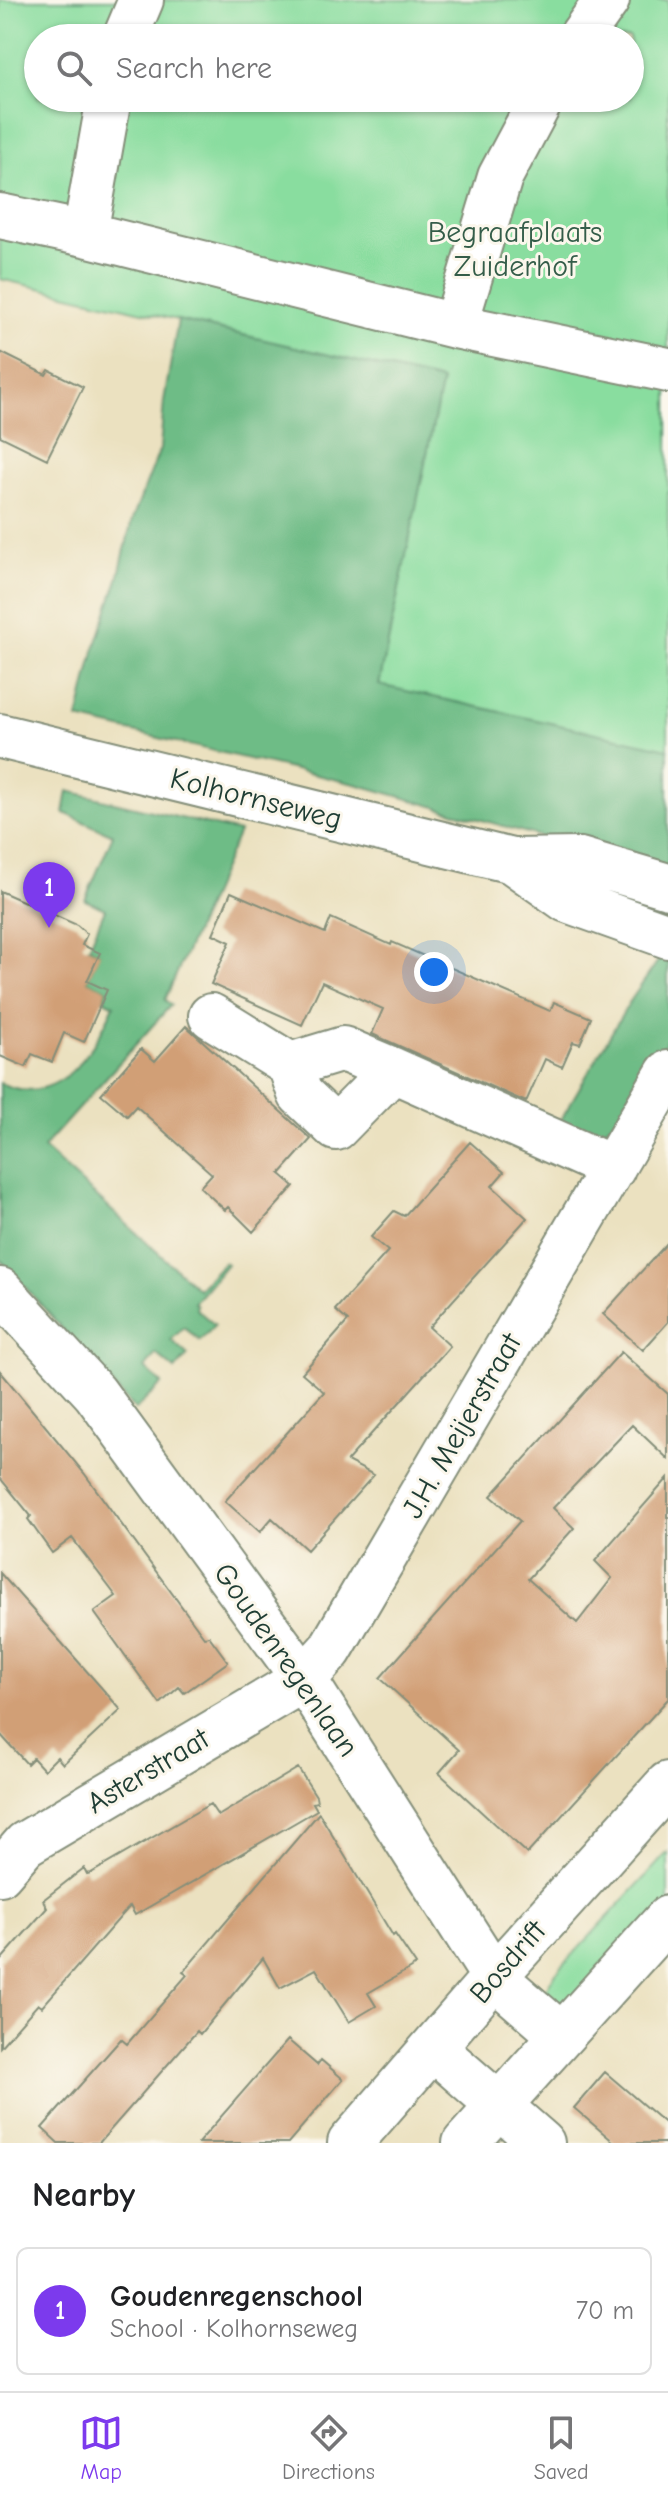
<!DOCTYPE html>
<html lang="en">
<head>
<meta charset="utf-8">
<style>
  :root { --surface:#fff; --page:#f6f6f6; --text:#202124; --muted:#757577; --line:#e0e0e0; --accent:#7c3aed }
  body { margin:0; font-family:"Comic Neue",sans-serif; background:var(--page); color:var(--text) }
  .you { position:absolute; left:434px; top:972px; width:28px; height:28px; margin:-20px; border:6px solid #fff; border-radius:50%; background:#1a73e8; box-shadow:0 0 0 12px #1a73e833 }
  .badge { display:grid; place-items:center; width:52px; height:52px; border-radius:50%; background:var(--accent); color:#fff; font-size:26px; font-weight:700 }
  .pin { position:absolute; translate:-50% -66px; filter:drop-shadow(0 2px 4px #0008) }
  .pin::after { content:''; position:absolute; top:42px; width:28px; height:24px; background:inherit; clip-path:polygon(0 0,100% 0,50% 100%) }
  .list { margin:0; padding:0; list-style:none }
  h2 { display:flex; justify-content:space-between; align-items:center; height:104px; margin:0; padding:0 32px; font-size:34px }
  h2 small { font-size:26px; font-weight:400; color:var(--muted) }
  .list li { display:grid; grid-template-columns:52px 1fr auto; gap:24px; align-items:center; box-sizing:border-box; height:128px; margin:0 16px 16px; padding:0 16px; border:2px solid var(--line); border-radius:12px }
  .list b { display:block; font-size:30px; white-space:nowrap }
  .list p { margin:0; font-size:26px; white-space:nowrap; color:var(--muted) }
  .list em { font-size:26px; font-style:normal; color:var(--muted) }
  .icon { flex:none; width:44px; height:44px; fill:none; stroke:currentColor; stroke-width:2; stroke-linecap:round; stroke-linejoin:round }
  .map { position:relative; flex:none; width:668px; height:2143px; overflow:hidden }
  .search { position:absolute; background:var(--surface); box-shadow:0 2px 6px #0004; left:24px; right:24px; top:24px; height:88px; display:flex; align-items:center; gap:20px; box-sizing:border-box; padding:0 28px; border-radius:44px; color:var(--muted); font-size:30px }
  .sheet { height:248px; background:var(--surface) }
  nav { display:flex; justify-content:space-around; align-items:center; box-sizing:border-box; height:112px; border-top:2px solid var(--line); background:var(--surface); font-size:22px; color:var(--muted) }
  nav a { display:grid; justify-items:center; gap:4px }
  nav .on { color:var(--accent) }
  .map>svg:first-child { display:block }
</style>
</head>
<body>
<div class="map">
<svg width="668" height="2143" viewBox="0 0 668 2143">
  <rect width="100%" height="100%" fill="#fbf7ec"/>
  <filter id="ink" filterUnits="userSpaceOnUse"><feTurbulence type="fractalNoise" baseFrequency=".0125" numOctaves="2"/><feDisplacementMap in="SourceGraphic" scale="16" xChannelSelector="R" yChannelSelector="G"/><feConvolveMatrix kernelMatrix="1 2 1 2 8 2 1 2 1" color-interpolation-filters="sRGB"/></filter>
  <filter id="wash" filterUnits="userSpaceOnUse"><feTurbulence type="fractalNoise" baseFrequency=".006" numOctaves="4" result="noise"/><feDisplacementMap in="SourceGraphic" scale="32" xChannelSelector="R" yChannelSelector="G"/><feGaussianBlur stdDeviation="1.8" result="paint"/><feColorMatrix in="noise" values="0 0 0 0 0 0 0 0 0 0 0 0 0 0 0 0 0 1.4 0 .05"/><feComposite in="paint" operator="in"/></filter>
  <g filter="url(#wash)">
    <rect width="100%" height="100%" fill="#ebe1c0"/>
    <path fill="#89dd9f" stroke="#548d6a" stroke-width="2" fill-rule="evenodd" d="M0 0H668V873L379 685 442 381 0 279ZM38 38H630V98H38Z
      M668 1852V1920L571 2023 544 1993 554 1975Z"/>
    <path fill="#6ebc86" stroke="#467c5d" stroke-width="2" d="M178 320 442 381 379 685 668 749V873L359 785 78 719 94 651 118 579 132 520 160 449 164 401Z
      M68 791 239 832 165 1000 171 1005 43 1148 198 1289 224 1262 227 1264 194 1303 197 1305 196 1309 215 1325 200 1341 184 1327 171 1340 188 1355 175 1370 156 1354 145 1368 162 1384 135 1410 0 1259V1083C59 1110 94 1051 114 1005L104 1000 107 990 87 981 99 953 89 947 105 909 85 900 113 835 64 813Z
      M662 955 668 957V1039L617 1119 603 1131 585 1137 556 1128 629 1003Z"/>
    <g id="blocks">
      <path fill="#d19f76" d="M0 352 46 375 49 370 83 387 47 459 0 436Z
        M0 891 77 925 87 934 82 945 100 953 87 981 107 990 84 1042 64 1033 52 1062 32 1054 26 1067 0 1056Z
        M231 892 325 933 331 918 391 945 392 942 550 1011 554 1002 591 1018 580 1044 573 1042 562 1067 545 1059 526 1102 372 1034 383 1009 322 982 302 1025 211 984 230 942 213 934Z
        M186 1026 311 1139 280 1174 294 1186 253 1232 228 1207 225 1210 200 1187 212 1174 136 1106 127 1116 101 1094 141 1049 155 1061Z
        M470 1142 504 1172 492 1186 527 1218 429 1327 450 1346 347 1461 374 1475 307 1550 272 1518 260 1532 225 1501 324 1392 302 1373 348 1321 335 1310 388 1251 371 1237 394 1211 404 1216Z
        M668 1242V1322L643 1350 603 1314Z
        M621 1352 668 1394V1459L632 1425 553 1508 574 1528 528 1579 577 1623 612 1578 595 1561 668 1478V1699L527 1854 439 1773 459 1750 380 1678 520 1521 491 1496Z
        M0 1371 84 1473 204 1637 209 1636 228 1662 184 1693 179 1687 160 1704 94 1612 116 1596 72 1538 52 1553 28 1519 31 1516 0 1478Z
        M0 1573 121 1710 63 1764 57 1757 44 1770 33 1758 27 1764 0 1734Z
        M298 1768 316 1796 317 1802 313 1803 317 1810 135 1915 130 1906 42 2007 38 2004 0 2047V1961L47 1908 43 1900 84 1868 87 1874 91 1873 210 1804 218 1816Z
        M319 1813 393 1936 395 1934 416 1965 368 1993 376 2006 349 2022 316 1969 280 1988 263 1958 200 2034 197 2031 99 2143H58L42 2128 121 2039 127 2044 187 1975 183 1972Z
        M288 2040 317 2065 321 2060 343 2079 288 2143H198Z
        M605 2072 668 2126V2143H615L574 2108Z"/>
    </g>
  </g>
  <g filter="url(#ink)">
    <use href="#blocks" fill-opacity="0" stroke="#858f7a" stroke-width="2"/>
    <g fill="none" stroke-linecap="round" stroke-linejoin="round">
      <defs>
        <path id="minor" d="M125 38 141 0
          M580 38 607 0
          M0 216 85 234 455 326 668 370
          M85 234 109 98
          M455 326 500 177 542 98
          M0 736 512 861 580 860 668 886
          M512 861 567 900 668 936
          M211 1016 290 1065 300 1094 336 1128 393 1070 613 1168
          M290 1065 343 1049 393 1070
          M0 1290 95 1393 304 1679 494 1977 561 2035
          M0 1873 25 1844 304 1679 330 1650 668 1073
          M433 2048 542 2143
          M350 2143 494 1977 668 1784
          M465 2143 668 1918"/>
      </defs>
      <use href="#minor" stroke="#858f7a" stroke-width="48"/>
      <use href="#minor" stroke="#fff" stroke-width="44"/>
    </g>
  </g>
  <g text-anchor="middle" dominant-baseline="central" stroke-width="6" stroke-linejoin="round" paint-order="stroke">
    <g font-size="30" fill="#345d49" stroke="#fbf7ec">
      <text x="515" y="232">Begraafplaats<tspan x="515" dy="34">Zuiderhof</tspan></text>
    </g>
    <g font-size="30" fill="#1f3d34" stroke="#fbf7ec">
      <text transform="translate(256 799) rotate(14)">Kolhornseweg</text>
      <text transform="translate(462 1426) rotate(-60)">J.H. Meijerstraat</text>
      <text transform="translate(286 1660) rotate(55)">Goudenregenlaan</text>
      <text transform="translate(148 1771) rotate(-31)">Asterstraat</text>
      <text transform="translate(508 1962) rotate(-49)">Bosdrift</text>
    </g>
  </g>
</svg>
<div class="you"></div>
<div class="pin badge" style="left:49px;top:928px">1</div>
<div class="search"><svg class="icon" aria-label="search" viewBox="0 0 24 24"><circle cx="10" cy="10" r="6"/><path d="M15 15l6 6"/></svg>Search here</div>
</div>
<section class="sheet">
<h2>Nearby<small></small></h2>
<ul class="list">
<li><span class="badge">1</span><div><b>Goudenregenschool</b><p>School · Kolhornseweg</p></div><em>70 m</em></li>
</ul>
</section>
<nav>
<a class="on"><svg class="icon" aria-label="map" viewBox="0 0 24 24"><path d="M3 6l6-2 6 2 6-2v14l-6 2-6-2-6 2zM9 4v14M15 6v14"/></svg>Map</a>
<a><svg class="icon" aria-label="directions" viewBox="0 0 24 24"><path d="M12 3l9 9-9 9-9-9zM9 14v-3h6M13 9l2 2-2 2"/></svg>Directions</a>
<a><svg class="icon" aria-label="saved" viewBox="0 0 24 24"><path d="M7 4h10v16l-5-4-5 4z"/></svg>Saved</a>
</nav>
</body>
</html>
